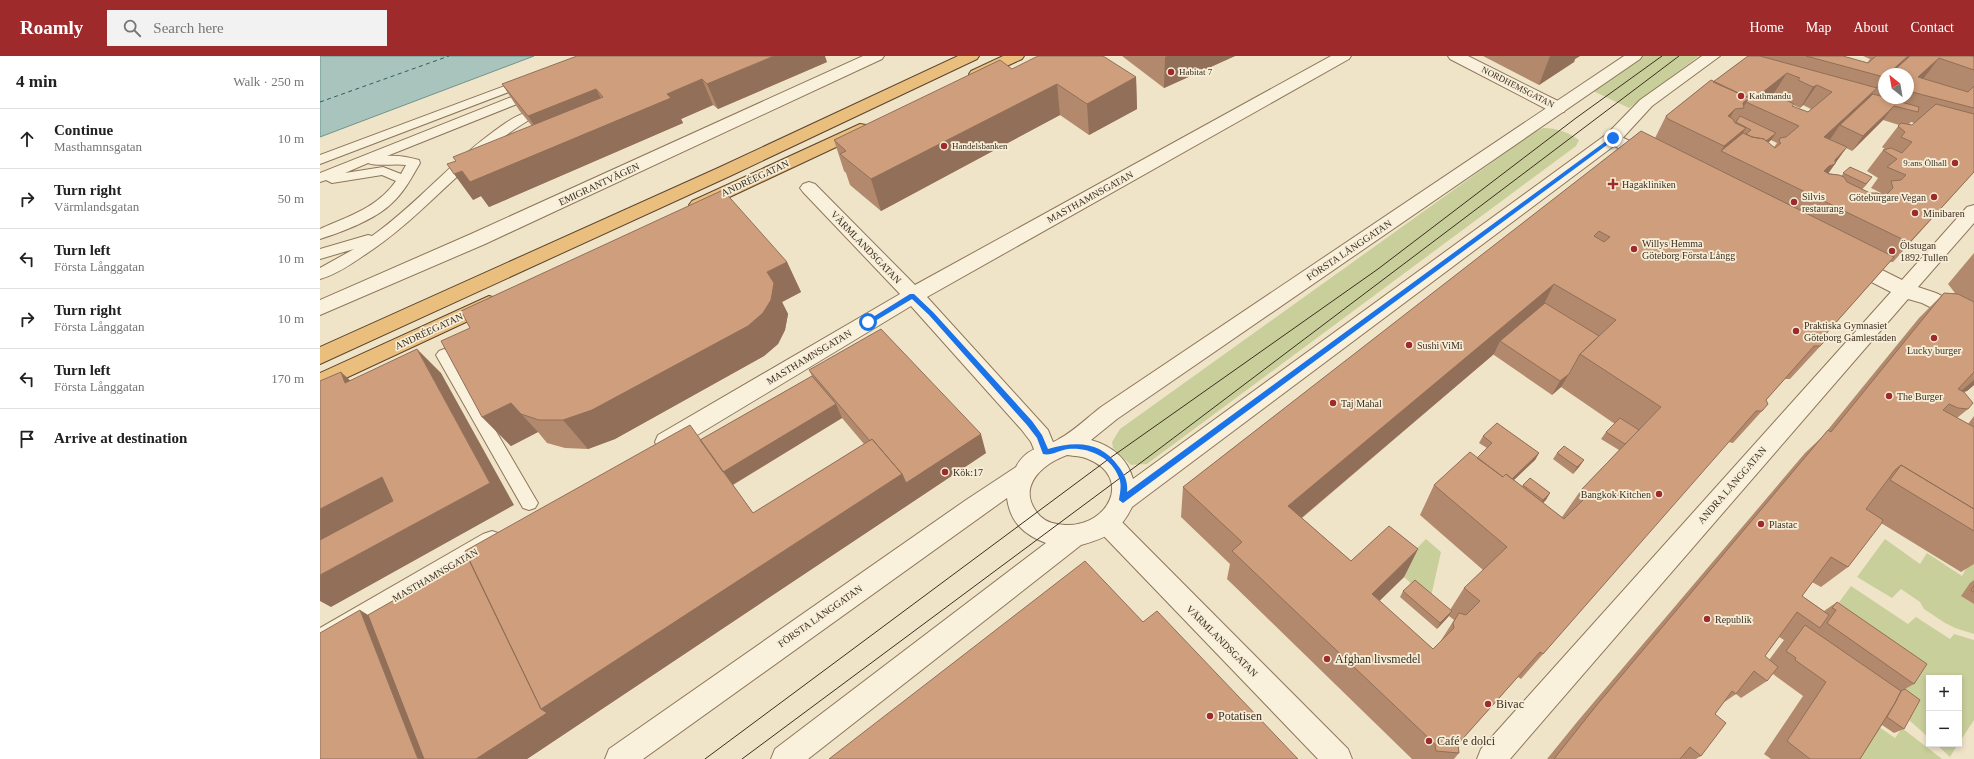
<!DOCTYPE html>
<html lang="en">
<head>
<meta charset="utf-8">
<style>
  :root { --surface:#fff; --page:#f2f2f2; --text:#222; --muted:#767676; --line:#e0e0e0; --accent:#9e2a2b }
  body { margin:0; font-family:Georgia,serif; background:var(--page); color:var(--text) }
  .controls { position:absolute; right:12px; bottom:12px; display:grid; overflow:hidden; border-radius:0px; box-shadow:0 2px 6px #0003 }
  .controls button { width:36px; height:36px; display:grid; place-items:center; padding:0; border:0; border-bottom:1px solid var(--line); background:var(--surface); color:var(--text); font:20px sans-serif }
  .compass { position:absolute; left:1558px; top:12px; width:36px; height:36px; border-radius:50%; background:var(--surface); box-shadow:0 2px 6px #0003; rotate:329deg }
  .stop { position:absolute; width:12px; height:12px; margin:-9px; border:3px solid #1a73e8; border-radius:50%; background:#fff }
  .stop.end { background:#1a73e8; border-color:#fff; box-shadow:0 1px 4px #0008 }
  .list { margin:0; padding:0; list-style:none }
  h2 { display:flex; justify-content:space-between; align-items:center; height:52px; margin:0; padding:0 16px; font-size:17px }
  h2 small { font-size:13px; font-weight:400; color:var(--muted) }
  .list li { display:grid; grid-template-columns:26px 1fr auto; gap:12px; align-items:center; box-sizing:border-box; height:60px; padding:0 16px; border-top:1px solid var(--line) }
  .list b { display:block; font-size:15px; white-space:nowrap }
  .list p { margin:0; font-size:13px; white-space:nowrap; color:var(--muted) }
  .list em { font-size:13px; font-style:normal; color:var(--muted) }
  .icon { flex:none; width:22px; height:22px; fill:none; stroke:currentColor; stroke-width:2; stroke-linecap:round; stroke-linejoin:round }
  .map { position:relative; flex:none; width:1654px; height:703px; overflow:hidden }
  header { display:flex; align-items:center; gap:24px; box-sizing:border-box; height:56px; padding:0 20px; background:var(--accent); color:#fff }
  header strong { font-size:19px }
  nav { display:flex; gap:22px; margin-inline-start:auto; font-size:14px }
  .search { width:280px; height:36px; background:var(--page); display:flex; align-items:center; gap:10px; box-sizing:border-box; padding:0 14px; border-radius:0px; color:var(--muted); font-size:15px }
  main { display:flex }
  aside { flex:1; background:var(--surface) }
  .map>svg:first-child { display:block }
</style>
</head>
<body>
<header>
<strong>Roamly</strong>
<div class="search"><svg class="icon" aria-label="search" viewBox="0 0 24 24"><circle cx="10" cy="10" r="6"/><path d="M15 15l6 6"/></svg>Search here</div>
<nav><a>Home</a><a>Map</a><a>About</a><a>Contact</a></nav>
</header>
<main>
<aside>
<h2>4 min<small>Walk · 250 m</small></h2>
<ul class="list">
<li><svg class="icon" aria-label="ahead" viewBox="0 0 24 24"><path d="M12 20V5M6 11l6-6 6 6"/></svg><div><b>Continue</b><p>Masthamnsgatan</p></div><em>10 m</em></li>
<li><svg class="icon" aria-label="right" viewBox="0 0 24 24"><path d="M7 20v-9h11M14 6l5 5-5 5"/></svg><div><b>Turn right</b><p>Värmlandsgatan</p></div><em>50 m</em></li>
<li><svg class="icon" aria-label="left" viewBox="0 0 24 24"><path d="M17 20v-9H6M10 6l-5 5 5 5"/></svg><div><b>Turn left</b><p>Första Långgatan</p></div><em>10 m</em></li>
<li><svg class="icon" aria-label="right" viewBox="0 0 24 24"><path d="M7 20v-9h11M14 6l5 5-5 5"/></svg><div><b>Turn right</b><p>Första Långgatan</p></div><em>10 m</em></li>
<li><svg class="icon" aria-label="left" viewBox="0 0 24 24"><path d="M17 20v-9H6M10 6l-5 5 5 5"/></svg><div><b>Turn left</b><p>Första Långgatan</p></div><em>170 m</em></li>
<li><svg class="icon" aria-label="arrive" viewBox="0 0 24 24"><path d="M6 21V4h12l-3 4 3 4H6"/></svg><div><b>Arrive at destination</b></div></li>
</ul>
</aside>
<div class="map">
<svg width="1654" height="703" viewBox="0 0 1654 703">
  <rect width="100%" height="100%" fill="#f0e4c8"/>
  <path fill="#c9cf9b" d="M1320 0H1379L1309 52 1271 34Z
    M1223 72C1237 72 1248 76 1259 84L1256 90 827 408 811 409 793 392 792 386 800 373 1213 77Z
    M1106 483 1121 496 1110 545 1084 521 1095 494Z
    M1565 483 1600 508 1607 497 1642 520 1654 499V578L1635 572 1625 567 1604 553 1600 546 1581 533 1572 542 1537 521Z
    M1531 530 1588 568 1596 561 1630 583 1634 578 1654 584V664L1639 687V622H1609V682L1589 664 1595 651 1497 576Z
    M1552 666 1575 682 1582 672 1622 703H1529Z
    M1616 688H1638L1630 701Z"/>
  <path fill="#a9c4bc" stroke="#6f938a" d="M0 0H214L0 81Z"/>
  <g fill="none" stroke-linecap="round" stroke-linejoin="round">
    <path stroke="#2f5d5a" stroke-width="1" stroke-dasharray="4 3.5" stroke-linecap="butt" d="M0 46 129 0"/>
    <defs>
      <path id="service" d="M206 22 212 26 210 28 0 108V99Z
        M212 31 218 35 202 46 67 100C78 99 88 101 99 104L100 107C92 121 84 136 72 147 56 163 22 176 0 183V173C29 160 57 152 76 125L62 119 12 127 6 124 0 126V117L194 40ZM48 107C59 111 74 107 86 109L81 118 63 111 25 117Z
        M205 57 211 61 209 64C147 101 104 161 43 200 30 209 15 219 0 223V212L34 193 0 203V193L48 179 52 180C96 149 130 107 173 76 183 69 194 60 205 57Z
        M124 293 129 295 215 442 218 447 215 452 209 454 203 452 116 299 119 295Z"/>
      <path id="minor" d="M1011 0H1031L1029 3 607 241 728 374 737 396 734 403 726 405 718 403 711 386 701 373 591 250 354 393 346 395 338 393 335 386 338 379 580 238 483 136 480 132 483 128 489 126 495 128 595 229Z
        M1128 0H1148L1244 48 1246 52 1244 56 1238 57 1232 56 1130 3Z
        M1293 77 1337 98 1340 102 1337 106 1331 108 1325 106 1287 86 1284 82 1287 78Z
        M1654 149V167L1598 231 1616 237 1654 256V273L1602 247 1588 243 1190 703H1157L1161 693 1571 236 1524 212 1521 207 1524 202 1531 200 1538 202 1582 224 1647 151Z
        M787 456 796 460 1028 693 1032 703H998L778 474 775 467 778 460Z
        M172 475 181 478 184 486 181 494 9 595 0 599V572L163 478Z"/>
      <path id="tertiary" d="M543 0H564L562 3 165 188 0 259V244L151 178Z
        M1304 0H1322L1320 3 797 363 771 384C792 390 807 402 813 423L1287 78 1320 44 1382 0H1400L1332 50 1299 86 812 451C800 476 786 482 761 489L488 703H451L455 693 726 487C704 479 690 466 687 442L323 703H285L289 693 646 444 696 411C707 390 722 393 739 383 754 375 768 361 781 351ZM747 399C754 400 762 400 768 403 813 421 789 471 745 469 735 468 727 467 720 460 695 433 720 409 747 399Z"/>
      <path id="trunk" d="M638 0H659L657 3 410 120 0 308V291L398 112Z
        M683 0H704L702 3 663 21 657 23 651 21 649 18 651 15Z
        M540 68 546 69 548 73 546 77 384 153 378 155 372 153 369 149 372 145Z
        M169 240 176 242 179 247 176 252 0 334V317Z"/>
    </defs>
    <use href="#service" stroke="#8d765c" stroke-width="2"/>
    <use href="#minor" stroke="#8d765c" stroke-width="2"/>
    <use href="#tertiary" stroke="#8d765c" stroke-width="2"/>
    <use href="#trunk" stroke="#5b4430" stroke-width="2"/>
    <use href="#service" fill="#faf1dc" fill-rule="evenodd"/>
    <use href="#minor" fill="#faf1dc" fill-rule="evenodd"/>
    <use href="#tertiary" fill="#faf1dc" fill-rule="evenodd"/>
    <use href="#trunk" fill="#eabe7c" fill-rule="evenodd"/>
    <path stroke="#3d2e20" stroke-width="1" d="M385 703 790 402 1058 213 1256 62 1342 0
      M422 703 827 402 1359 0"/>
  </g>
  <path fill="#b2896c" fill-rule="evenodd" d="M802 0H915L844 32Z
    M1163 0H1260L1255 3 1254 6 1219 29Z
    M1428 0H1523L1547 7 1550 3 1543 0H1654V116L1573 206H1570L1504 280 1506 284 1470 323H1465L1446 344 1448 348 1442 355 1413 387 1408 386 1223 598 1201 623 1198 621 1138 688 1139 697 1134 703H1092L907 523 910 508 861 461 863 431 1321 75 1335 82 1346 60 1391 24 1393 26ZM1564 18H1588V42H1564ZM1454 37 1466 42 1465 44 1458 40 1456 42 1451 40ZM1473 49 1480 52 1483 49 1491 53 1488 56 1472 50ZM1563 64 1579 69 1562 91 1565 93 1563 94 1547 115 1558 122 1551 132 1561 137 1560 138 1557 137H1550L1542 133 1552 121 1530 111 1521 120 1519 119 1508 117 1526 92 1532 95ZM1591 66 1594 67 1592 69 1589 68ZM1451 84 1457 87 1454 91 1448 87ZM1174 298V299L1232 339 1241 331 1295 368 1286 376 1281 383 1299 394 1261 434 1242 461 1223 447 1230 437 1210 422 1202 430 1194 424 1215 404 1219 397 1177 367 1163 380 1159 387 1167 392 1157 402 1150 396 1114 429 1100 459 1163 514 1144 532 1130 554 1095 524 1083 535 1080 541 1117 573 1129 560 1134 564 1120 586 1113 593 1059 545 1084 521 1098 493 1069 470 1031 505 982 462Z
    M507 6 398 53 393 49 361 63 363 67 169 151 161 140 153 144 212 70 199 54 182 28Z
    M692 13 816 21 817 53 769 79 740 59 561 155 530 129 526 117 524 115 514 84Z
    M1654 197V329L1647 335 1644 336 1648 353 1637 362 1648 368 1654 360V508L1641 516 1561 467 1528 511 1501 531 1492 526 1482 540 1504 555 1517 546 1594 628 1585 633 1584 673 1574 677 1562 669 1540 703H1451L1444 698 1483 640 1453 618 1454 616 1447 625 1421 642 1416 638 1403 647 1395 658 1381 700 1376 703H1227L1257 666 1485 397 1502 381 1599 262 1624 237H1635L1628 228ZM1459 581 1464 584 1449 604 1445 600Z
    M467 206 481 236 462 246 468 258 465 274 458 288 444 300 295 383 268 393 245 392 227 387 218 376 191 390 162 361Z
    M489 314 666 397 207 703 48 559 148 502 380 384 492 320ZM522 362 544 388 433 457 413 429Z
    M1237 397 1264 404 1259 411 1253 418 1233 403Z
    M1654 524V548L1641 540 1650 527Z"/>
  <path fill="#916f58" d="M454 0H505L507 6 398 53 387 28Z
    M847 0H915L844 32 845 1Z
    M1230 0H1260L1255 3 1254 6 1219 29Z
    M1588 0H1596L1580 18H1568Z
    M1619 2 1600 27 1598 21Z
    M1467 17 1454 37 1437 51 1443 36Z
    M816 21 817 53 769 79 767 48Z
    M1564 22V28L1560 27 1542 52 1520 69 1511 82 1489 102 1504 81 1557 32Z
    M382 23 393 49 361 63 363 67 169 151 161 140 153 144 134 118 347 38Z
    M737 28 740 59 561 155 551 123Z
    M1497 29 1483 49 1480 52 1493 31Z
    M276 33 290 59 225 86 208 60Z
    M1429 42 1422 53 1423 47Z
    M1574 50 1563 64 1532 95 1543 80Z
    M1415 53 1400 79 1392 85 1408 60Z
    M1426 72 1410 98 1401 95 1404 90Z
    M1456 77 1451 84 1436 97 1441 90Z
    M1527 91 1514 109 1515 108 1500 129 1504 115Z
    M1552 121 1546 129 1539 136 1546 128Z
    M467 206 481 236 462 246 468 258 465 274 458 288 444 300 295 383 268 393 243 364 447 216Z
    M1234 228 1217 262 1180 285 1174 298 961 479 968 450Z
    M97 293 121 317 194 449 11 551 0 545V519L170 427Z
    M21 316 47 340 25 327Z
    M1249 318 1241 331 1232 339 1240 325Z
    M1654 324V329L1647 335 1639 337Z
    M191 347 218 376 191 390 162 361Z
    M516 348 522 362 412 429 403 416Z
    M661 378 666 397 207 703H156L221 653 582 418Z
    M1219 397 1215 404 1165 451 1169 445Z
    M1264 404 1259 411 1253 418 1257 411Z
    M62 421 90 443 0 513V453Z
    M1230 437 1226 444 1219 451 1223 444Z
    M1098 493 1084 521 1039 565 1052 538Z
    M40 554 79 578 130 703H98Z
    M1132 555 1128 561 1117 573 1120 567Z"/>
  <path fill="#cf9f7d" stroke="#916f58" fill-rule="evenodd" d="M257 0H454L387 28 382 23 347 38 351 42 150 126 142 115 134 118 127 108 136 105 133 101 283 41 276 33 208 60 182 28Z
    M718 0H783L816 21 767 48 737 28 551 123 520 98 526 95 514 84 680 4 692 13Z
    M1428 0H1440L1557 32 1504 81 1527 91 1515 104V108L1509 110 1504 115 1509 118 1519 119 1524 121 1527 126 1550 137H1557L1565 140 1573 132 1571 125 1581 124 1586 119 1567 111 1577 103 1563 94 1571 92 1582 97 1592 86 1581 81 1585 76 1578 70 1581 67 1592 69 1616 48 1654 58V116L1591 185H1586L1401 95 1423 77 1432 81 1444 83 1455 92 1461 87 1459 86 1460 82 1466 81 1479 70 1426 46 1429 42 1393 26ZM1467 17 1480 22 1478 24 1493 31 1497 29 1512 36 1488 56 1472 50 1474 48 1458 40 1456 42 1443 36Z
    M1486 0H1523L1548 7 1556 0H1588L1568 18H1564V21Z
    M1590 0H1652L1654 1V14L1619 2 1598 21 1648 36 1654 30V52L1588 35V18H1570Z
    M1391 24 1429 42 1423 47 1424 52 1415 53 1408 60 1413 63 1415 67 1426 72 1404 90 1348 63 1346 60Z
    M1564 24V28L1560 27Z
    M1553 38 1564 41V42H1567L1599 51 1598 56 1574 50 1543 80 1520 69Z
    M1420 60 1456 77 1446 85 1444 83 1432 81 1426 78 1431 74 1416 66Z
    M1321 75 1574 201 1504 280 1506 284 1500 290H1494L1446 344 1448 348 1442 355H1436L1223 598 1220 596 1138 688 1139 697 1116 695 1115 688 912 495 922 486 863 431ZM1279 175 1290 181 1284 186 1274 180ZM1234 228 1296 264 1260 298 1341 351 1261 434 1268 439 1244 463 1186 418 1183 421 1150 396 1114 429 1187 491 1144 532 1160 545 1146 559 1139 557 1137 560 1133 567 1134 572 1113 593 1052 538 1098 493 1069 470 1031 505 968 450Z
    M1530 111 1552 121 1546 128 1523 117Z
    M403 134 467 206 447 216 454 227 451 244 443 257 428 270 272 354 243 364H219L201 358 191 347 162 361 121 285 150 272 141 255Z
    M1624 237 1638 238 1654 246V316L1638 333 1644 336 1653 347 1648 353 1638 352 1629 348 1623 354 1654 371V453L1581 409 1575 414 1546 453 1563 464 1561 468 1528 511 1511 501 1482 540 1509 559 1500 572 1477 556 1445 600 1458 611 1447 625 1434 615 1416 638 1412 635 1395 658 1406 667 1381 700 1370 691 1360 703H1234L1276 650 1508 374 1511 376Z
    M1225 247 1279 280 1260 298 1249 318 1240 325 1180 285Z
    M561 273 661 378 586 427 582 418 552 383 550 385 489 314Z
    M97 293 170 427 0 519V484L73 445 62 421 0 453V325L21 316 25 327Z
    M492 320 516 348 403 416 380 384Z
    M1300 362 1319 374 1305 388 1286 376Z
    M1177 367 1219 397 1192 423 1186 418 1183 421 1157 402 1172 387 1163 380Z
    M370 369 433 457 552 383 582 418 221 653 145 495Z
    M1244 390 1264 404 1257 411 1237 397Z
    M1581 409 1654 453V475L1570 424Z
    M1210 422 1230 437 1223 444 1203 429Z
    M148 502 221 653 227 657 156 703H104L48 559Z
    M765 505 823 566 837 555 978 703H509Z
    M1095 524 1132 555 1120 567 1083 535Z
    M1654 530V536L1651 534Z
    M1517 546 1607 608 1594 628 1507 567 1516 554 1512 552Z
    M40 554 98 703H0V577Z
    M1485 569 1581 635 1575 647 1540 703H1490L1467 685 1506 626 1475 604 1476 602 1466 595Z
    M1585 633 1600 644 1584 673 1567 661 1575 647 1581 635Z"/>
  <path fill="#1a73e8" d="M1293 80 1295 83 803 447 799 444C800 436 802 429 799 422 792 401 768 391 748 393 740 394 731 400 723 398L717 382 707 369 609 259 592 243 550 268 545 266 590 238H594L613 256 712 365 722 379 728 393C756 385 781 385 799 411 805 419 808 426 807 436Z"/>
  <g fill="#9e2a2b" stroke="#f7eed8" stroke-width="1.5">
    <circle cx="851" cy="16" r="4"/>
    <circle cx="1421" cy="40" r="4"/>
    <circle cx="624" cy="90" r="4"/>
    <circle cx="1635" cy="107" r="4"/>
    <path d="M1291 122h4v4h4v4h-4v4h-4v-4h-4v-4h4z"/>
    <circle cx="1614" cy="141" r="4"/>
    <circle cx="1474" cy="146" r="4"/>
    <circle cx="1595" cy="157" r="4"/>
    <circle cx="1314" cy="193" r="4"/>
    <circle cx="1572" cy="195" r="4"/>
    <circle cx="1476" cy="275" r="4"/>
    <circle cx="1614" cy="282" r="4"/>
    <circle cx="1089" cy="289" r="4"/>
    <circle cx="1569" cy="340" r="4"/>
    <circle cx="1013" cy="347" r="4"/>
    <circle cx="625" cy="416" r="4"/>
    <circle cx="1339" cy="438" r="4"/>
    <circle cx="1441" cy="468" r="4"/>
    <circle cx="1387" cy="563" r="4"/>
    <circle cx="1007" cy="603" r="4"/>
    <circle cx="1168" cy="648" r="4"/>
    <circle cx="890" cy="660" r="4"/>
    <circle cx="1109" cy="685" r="4"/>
  </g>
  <g text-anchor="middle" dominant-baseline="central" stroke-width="3.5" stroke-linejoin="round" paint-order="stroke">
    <g font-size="9" fill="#3d2e20" stroke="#f7eed8" text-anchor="start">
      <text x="859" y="16">Habitat 7</text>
      <text x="1429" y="40">Kathmandu</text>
      <text x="632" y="90">Handelsbanken</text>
      <text x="1627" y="107" text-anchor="end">9:ans Ölhall</text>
    </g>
    <g font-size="9" fill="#3d2e20" stroke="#f7eed8">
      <text transform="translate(1198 31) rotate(27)">NORDHEMSGATAN</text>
    </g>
    <g font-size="10" fill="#3d2e20" stroke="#f7eed8">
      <text transform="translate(435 122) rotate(-25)">ANDRÉEGATAN</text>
      <text transform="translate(279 128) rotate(-25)">EMIGRANTVÄGEN</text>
      <text transform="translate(770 141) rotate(-29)">MASTHAMNSGATAN</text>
      <text transform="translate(546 191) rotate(46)">VÄRMLANDSGATAN</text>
      <text transform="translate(1029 194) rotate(-34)">FÖRSTA LÅNGGATAN</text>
      <text transform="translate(109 275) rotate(-25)">ANDRÉEGATAN</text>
      <text transform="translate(489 301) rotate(-31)">MASTHAMNSGATAN</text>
      <text transform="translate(1412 429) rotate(-49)">ANDRA LÅNGGATAN</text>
      <text transform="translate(115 519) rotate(-30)">MASTHAMNSGATAN</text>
      <text transform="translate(500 560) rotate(-35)">FÖRSTA LÅNGGATAN</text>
      <text transform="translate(902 585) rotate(45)">VÄRMLANDSGATAN</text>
    </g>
    <g font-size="10" fill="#3d2e20" stroke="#f7eed8" text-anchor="start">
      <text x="1302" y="128">Hagakliniken</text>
      <text x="1482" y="140">Silvis<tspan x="1482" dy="12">restaurang</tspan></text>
      <text x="1606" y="141" text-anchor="end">Göteburgare Vegan</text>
      <text x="1603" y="157">Minibaren</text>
      <text x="1322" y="187">Willys Hemma<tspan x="1322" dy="12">Göteborg Första Långg</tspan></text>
      <text x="1580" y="189">Ölstugan<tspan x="1580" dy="12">1892 Tullen</tspan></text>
      <text x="1484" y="269">Praktiska Gymnasiet<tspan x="1484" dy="12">Göteborg Gamlestaden</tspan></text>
      <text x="1097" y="289">Sushi ViMi</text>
      <text x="1614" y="294" text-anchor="middle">Lucky burger</text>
      <text x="1577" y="340">The Burger</text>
      <text x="1021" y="347">Taj Mahal</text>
      <text x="633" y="416">Kök:17</text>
      <text x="1331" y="438" text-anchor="end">Bangkok Kitchen</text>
      <text x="1449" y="468">Plastac</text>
      <text x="1395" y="563">Republik</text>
    </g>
    <g font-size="12" fill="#3d2e20" stroke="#f7eed8" text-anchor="start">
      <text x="1015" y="603">Afghan livsmedel</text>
      <text x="1176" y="648">Bivac</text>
      <text x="898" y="660">Potatisen</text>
      <text x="1117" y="685">Café e dolci</text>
    </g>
  </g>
</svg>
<div class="controls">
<button>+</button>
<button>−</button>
</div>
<svg class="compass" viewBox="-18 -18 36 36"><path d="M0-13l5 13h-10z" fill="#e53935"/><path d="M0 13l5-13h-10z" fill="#767676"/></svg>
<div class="stop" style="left:548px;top:266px"></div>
<div class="stop end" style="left:1293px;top:82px"></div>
</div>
</main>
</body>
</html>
